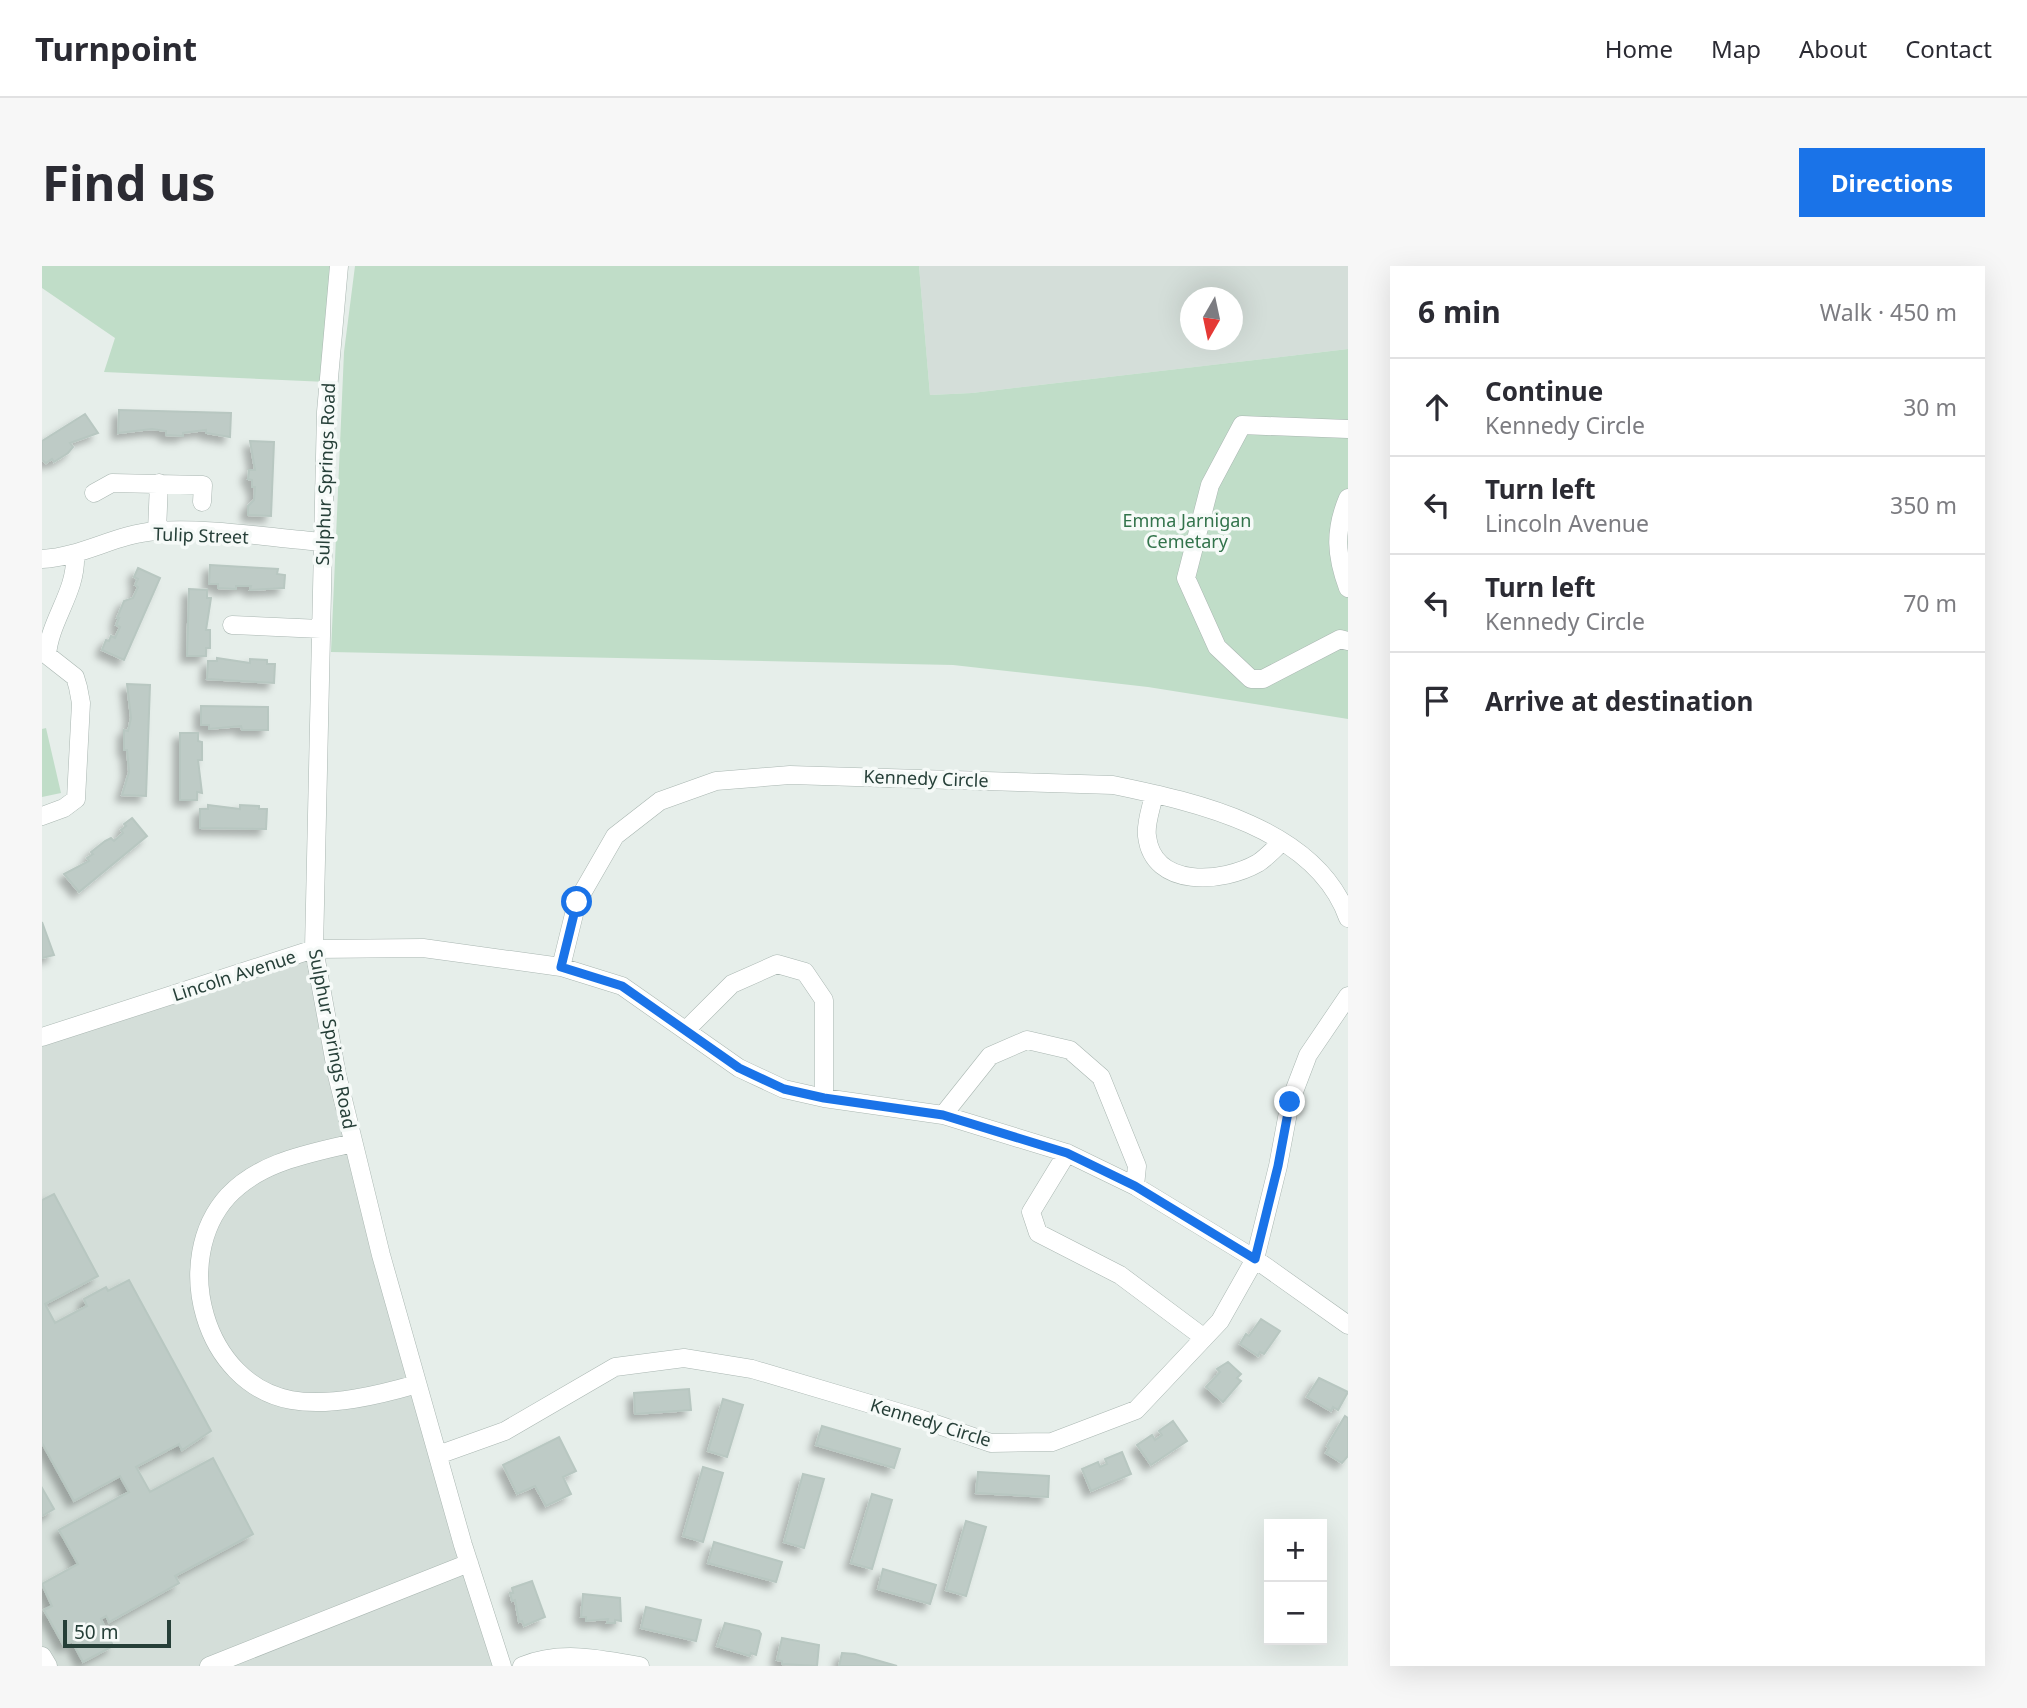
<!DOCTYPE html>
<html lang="en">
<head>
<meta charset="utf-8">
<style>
  :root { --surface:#fff; --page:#f7f7f7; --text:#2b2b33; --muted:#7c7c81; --line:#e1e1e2; --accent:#1a73e8 }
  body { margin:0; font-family:"Noto Sans",sans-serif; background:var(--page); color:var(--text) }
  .controls { position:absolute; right:21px; bottom:21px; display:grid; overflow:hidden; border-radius:0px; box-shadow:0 7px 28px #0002 }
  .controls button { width:63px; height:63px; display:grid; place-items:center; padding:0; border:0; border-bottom:2px solid var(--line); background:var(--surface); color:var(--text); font:35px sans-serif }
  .compass { position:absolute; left:1138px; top:21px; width:63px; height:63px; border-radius:50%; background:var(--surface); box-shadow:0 7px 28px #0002; rotate:189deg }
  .scale { position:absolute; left:21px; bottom:18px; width:108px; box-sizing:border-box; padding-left:7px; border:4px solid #263f38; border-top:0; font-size:19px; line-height:24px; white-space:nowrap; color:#263f38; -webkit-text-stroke:5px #f6faf8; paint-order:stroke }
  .stop { position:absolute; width:21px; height:21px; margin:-16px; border:5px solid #1a73e8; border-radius:50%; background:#fff }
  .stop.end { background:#1a73e8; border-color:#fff; box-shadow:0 2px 7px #0008 }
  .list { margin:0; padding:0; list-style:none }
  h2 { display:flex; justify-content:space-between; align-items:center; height:91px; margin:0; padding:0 28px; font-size:30px }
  h2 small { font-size:23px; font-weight:400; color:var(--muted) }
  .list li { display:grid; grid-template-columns:46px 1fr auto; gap:21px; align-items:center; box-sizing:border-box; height:98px; padding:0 28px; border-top:2px solid var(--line) }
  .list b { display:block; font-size:26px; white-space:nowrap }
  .list p { margin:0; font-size:23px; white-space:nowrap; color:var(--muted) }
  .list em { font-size:23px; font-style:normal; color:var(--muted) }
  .icon { flex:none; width:38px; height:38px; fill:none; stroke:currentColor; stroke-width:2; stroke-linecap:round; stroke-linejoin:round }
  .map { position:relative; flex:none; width:1306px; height:1400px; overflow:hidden; border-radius:0px }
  header { display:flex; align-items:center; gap:42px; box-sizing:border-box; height:98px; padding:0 35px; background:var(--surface); border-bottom:2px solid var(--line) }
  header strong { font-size:33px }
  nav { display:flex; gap:38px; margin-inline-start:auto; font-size:24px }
  .intro { display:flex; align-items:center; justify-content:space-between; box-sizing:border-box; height:168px; padding:0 42px }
  h1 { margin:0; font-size:49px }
  .button { padding:18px 32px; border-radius:0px; background:var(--accent); color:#fff; font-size:24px; font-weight:700 }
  main { display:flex; gap:42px; padding:0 42px }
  aside { flex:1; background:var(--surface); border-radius:0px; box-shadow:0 7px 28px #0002 }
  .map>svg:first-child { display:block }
</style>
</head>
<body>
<header>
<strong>Turnpoint</strong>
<nav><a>Home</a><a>Map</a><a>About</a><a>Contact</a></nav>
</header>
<div class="intro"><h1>Find us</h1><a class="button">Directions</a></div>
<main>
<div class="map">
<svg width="1306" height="1400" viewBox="0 0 1306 1400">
  <defs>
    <filter id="shadow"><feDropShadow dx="-6" dy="6" stdDeviation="3.5" flood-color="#0004"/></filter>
  </defs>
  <rect width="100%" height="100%" fill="#e6eeea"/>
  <path fill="#d4ded9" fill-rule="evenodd" d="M877 0H1306V83L930 127 888 129ZM1148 32H1190V74H1148Z
    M272 683 295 809 460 1400H0V771Z"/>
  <path fill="#c0ddc8" d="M0 0H297L285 116 62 106 73 72 0 22Z
    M313 0H877L888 129 930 127 1306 83V453L1106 421 911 399 289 386 302 86Z
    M4 462 19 527 0 531V463Z"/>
  <path fill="#becbc6" stroke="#b8c7c1" stroke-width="2" filter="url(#shadow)" d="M77 144 189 147 188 171 164 167V164L141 167V170L124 169V165L110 163 76 167Z
    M43 148 56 167 28 177 31 181 26 187 12 196 10 193 4 197 0 194V175Z
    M208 175 232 176 229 250 206 249V240L212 234 213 221H210V214L206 213 207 204H213Z
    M168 299 236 303 235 308 243 309 242 322 208 324 209 320H194V323L176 322V318H167Z
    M96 302 118 312 82 394 60 384 64 374 67 375 69 370 73 372 78 361 74 359 77 352H75L82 335 91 332 96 321 93 319 96 313 92 311Z
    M147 323 165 324V332H169L164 364H168V382H164V390H145Z
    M175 392 208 397V393L225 394V398H233L232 417 165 413 166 395H175Z
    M85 418 108 419 104 530 80 529 87 506 85 484H82V464L86 465 89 452Z
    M159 440 226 441V464H200L199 460 167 463V459H159Z
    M138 467H156V475L160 476V494H156L160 527 155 526V534H138Z
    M166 539 198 543V539L217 540V543H225L224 563 158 562V543H166Z
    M90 552 105 570 37 626 22 608 47 595 45 592 51 588 49 586 63 575 69 572 72 575 81 567 79 564 84 560 82 558Z
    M0 656 12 689 0 692Z
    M12 928 56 1010 3 1038 13 1057 45 1040 42 1033 64 1021 66 1025 87 1014 169 1165 140 1184 137 1178 94 1201 108 1226 171 1192 211 1268 133 1310 137 1317 67 1356 64 1350 59 1353 71 1380 41 1396 30 1375 22 1380 2 1344 10 1340 0 1318 36 1298 17 1264 87 1226 78 1210 32 1235 0 1177V934Z
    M1219 1053 1238 1065 1222 1088 1218 1086 1216 1090 1198 1078 1204 1068 1207 1070Z
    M1186 1096 1199 1108 1195 1112 1199 1115 1181 1136 1164 1121 1178 1106 1175 1103Z
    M1277 1112 1306 1126 1296 1144 1291 1141 1289 1145 1265 1131Z
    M647 1123 649 1144 593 1148 592 1127Z
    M681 1133 701 1139 685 1191 666 1185Z
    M1303 1150 1306 1152V1190L1300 1197 1284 1187 1287 1182 1285 1180Z
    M1131 1155 1145 1175 1109 1199 1095 1179 1110 1169 1113 1174 1120 1169 1117 1165Z
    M780 1160 858 1183 852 1202 774 1179Z
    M517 1171 534 1205 521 1211 529 1228 504 1240 493 1220 475 1228 461 1199Z
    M1080 1186 1089 1208 1049 1225 1040 1203 1056 1196 1058 1201 1065 1198 1063 1193Z
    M661 1201 681 1207 661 1276 641 1270Z
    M936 1206 1007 1210 1006 1231 934 1227Z
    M761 1208 782 1213 762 1282 742 1276Z
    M0 1222 12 1243 0 1250Z
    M830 1228 850 1234 830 1303 809 1297Z
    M924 1255 944 1261 924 1330 904 1324Z
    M672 1276 740 1296 734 1316 666 1297Z
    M841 1303 894 1319 888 1338 836 1323Z
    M490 1315 503 1351 482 1360 480 1355 477 1356 473 1334 470 1335 468 1327H471L470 1322Z
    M541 1328 578 1332 579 1355 573 1354V1357H565L566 1353 544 1355V1351H539Z
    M604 1341 659 1354 654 1375 599 1362Z
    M683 1357 717 1365 719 1368 714 1389 709 1387 708 1390 675 1380Z
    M740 1372 777 1379 775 1400 740 1398V1395L735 1394Z
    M800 1387 813 1388 855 1400H797Z"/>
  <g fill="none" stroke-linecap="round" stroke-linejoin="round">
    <defs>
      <path id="minor" d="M297 0 284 146 272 683 295 809 339 989 421 1279 460 1400
        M1306 163 1200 159 1168 219 1144 312 1175 381 1209 413H1221L1298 373 1306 375
        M52 227 70 217 161 219 160 236
        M1306 232C1292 265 1294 290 1306 322
        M115 265 117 217
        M0 293C40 291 74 268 114 265 167 261 228 272 281 276
        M190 359 279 363
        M5 389C8 353 35 326 33 289
        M1112 528C1110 540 1103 558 1105 570 1111 623 1181 617 1216 597 1224 592 1232 583 1240 576
        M0 550 22 542 34 533 39 437 36 421 33 411 5 389
        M519 701 535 636 573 570 618 535 674 515 748 509 1071 519C1154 536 1274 562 1306 652
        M644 764 690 718 735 698 763 706 782 734V832
        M0 771 272 683 381 682 519 701 580 720 697 802 742 823 782 832 901 849 1025 887 1093 920 1213 993 1306 1059
        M901 849 948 790 985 774 1028 784 1059 811 1095 900 1093 920
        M311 877C267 888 219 895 186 930 128 994 162 1118 249 1134 288 1141 337 1129 375 1118
        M1025 887 989 946 996 967 1078 1009 1161 1071
        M396 1189 463 1165 573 1101 642 1092 710 1103 879 1153 949 1177 1010 1176 1094 1144 1178 1055 1213 993 1236 900 1248 836 1266 789 1306 730
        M0 1390 6 1400
        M167 1400 427 1297
        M480 1400C519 1384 558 1393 598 1400"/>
    </defs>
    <use href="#minor" stroke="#a9b6b1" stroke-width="19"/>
    <use href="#minor" stroke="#fff" stroke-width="18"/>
  </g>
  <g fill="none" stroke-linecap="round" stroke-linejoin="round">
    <path stroke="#1a73e8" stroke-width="9" d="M535 636 519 701 580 720 697 802 742 823 782 832 901 849 1025 887 1093 920 1213 993 1236 900 1248 836"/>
  </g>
  <g text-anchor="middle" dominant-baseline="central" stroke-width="7" stroke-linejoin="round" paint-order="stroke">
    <g font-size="18" fill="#263f38" stroke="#f6faf8">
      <text transform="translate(283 208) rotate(-88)">Sulphur Springs Road</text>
      <text transform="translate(159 269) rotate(2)">Tulip Street</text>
      <text transform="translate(884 512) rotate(2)">Kennedy Circle</text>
      <text transform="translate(192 709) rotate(-18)">Lincoln Avenue</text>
      <text transform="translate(291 773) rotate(79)">Sulphur Springs Road</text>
      <text transform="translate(889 1156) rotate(17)">Kennedy Circle</text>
    </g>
    <g font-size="18" fill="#32734b" stroke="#f6faf8">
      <text x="1145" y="254">Emma Jarnigan<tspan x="1145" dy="21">Cemetary</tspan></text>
    </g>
  </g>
</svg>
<div class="controls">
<button>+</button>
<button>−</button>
</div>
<svg class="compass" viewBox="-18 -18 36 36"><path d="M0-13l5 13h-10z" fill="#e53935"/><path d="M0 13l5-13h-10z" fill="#7c7c81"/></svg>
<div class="scale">50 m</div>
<div class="stop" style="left:535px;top:636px"></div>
<div class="stop end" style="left:1248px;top:836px"></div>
</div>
<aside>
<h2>6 min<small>Walk · 450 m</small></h2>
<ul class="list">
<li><svg class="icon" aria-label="ahead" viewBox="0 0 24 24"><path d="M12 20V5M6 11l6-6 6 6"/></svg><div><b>Continue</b><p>Kennedy Circle</p></div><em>30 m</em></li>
<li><svg class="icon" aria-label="left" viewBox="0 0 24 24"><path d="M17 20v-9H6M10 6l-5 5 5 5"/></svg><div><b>Turn left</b><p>Lincoln Avenue</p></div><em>350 m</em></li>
<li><svg class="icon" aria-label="left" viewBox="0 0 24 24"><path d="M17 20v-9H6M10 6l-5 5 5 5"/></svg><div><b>Turn left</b><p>Kennedy Circle</p></div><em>70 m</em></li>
<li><svg class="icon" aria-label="arrive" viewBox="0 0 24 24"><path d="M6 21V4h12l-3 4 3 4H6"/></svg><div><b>Arrive at destination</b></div></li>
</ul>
</aside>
</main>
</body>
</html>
